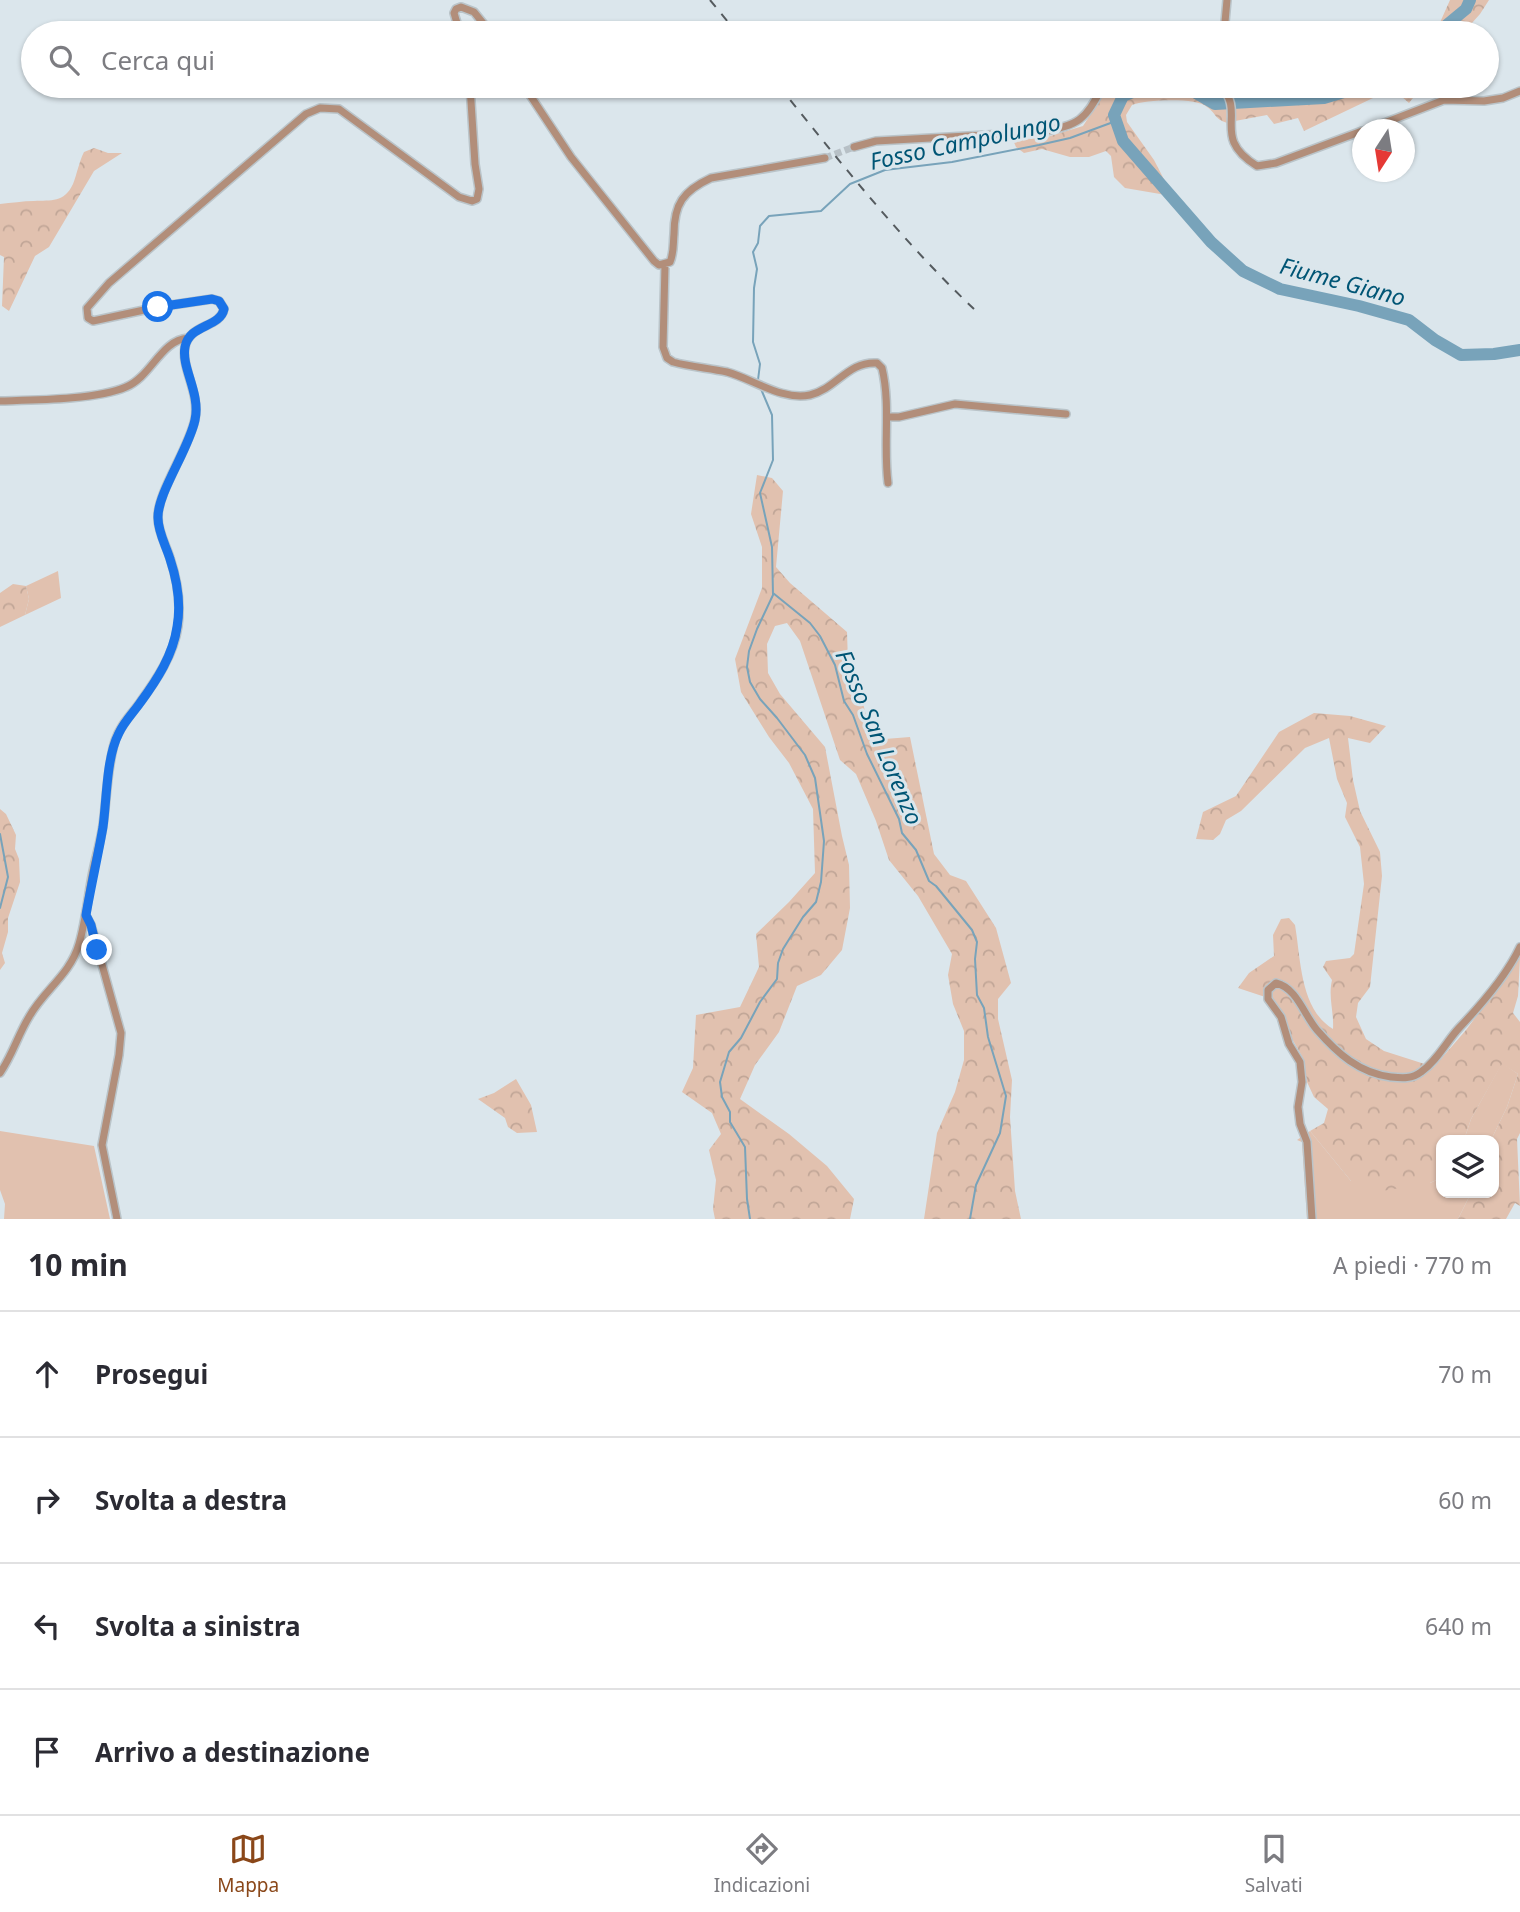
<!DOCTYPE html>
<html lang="it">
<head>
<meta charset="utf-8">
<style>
  :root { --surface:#fff; --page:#f2f2f3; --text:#2b2b33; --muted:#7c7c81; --line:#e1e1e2; --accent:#8a4719 }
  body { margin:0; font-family:"Noto Sans",sans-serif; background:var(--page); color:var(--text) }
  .controls { position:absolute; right:21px; bottom:21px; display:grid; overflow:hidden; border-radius:14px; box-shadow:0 2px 5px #0004 }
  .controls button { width:63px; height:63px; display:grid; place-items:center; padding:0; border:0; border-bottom:2px solid var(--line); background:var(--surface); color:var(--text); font:35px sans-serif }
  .compass { position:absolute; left:1352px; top:119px; width:63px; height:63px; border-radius:50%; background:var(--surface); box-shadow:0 2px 5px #0004; rotate:192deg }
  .stop { position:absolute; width:21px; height:21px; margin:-16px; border:5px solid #1a73e8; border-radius:50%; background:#fff }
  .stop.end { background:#1a73e8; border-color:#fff; box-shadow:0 2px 7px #0008 }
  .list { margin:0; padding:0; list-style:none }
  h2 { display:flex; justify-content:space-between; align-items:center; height:91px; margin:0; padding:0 28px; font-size:30px }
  h2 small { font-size:23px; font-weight:400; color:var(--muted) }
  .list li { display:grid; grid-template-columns:46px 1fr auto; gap:21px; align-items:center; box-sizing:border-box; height:126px; padding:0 28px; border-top:2px solid var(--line) }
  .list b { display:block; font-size:26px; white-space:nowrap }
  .list em { font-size:23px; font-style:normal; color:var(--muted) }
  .icon { flex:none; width:38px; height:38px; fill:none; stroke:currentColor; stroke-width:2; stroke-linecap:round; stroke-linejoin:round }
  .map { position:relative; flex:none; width:1520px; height:1219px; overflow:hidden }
  .search { position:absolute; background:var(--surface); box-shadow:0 2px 5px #0004; left:21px; right:21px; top:21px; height:77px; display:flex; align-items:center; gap:18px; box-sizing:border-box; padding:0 24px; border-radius:38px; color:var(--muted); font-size:26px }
  .sheet { height:595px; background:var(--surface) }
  nav { display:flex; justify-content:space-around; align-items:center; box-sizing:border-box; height:98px; border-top:2px solid var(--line); background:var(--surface); font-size:19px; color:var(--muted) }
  nav a { display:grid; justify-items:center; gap:4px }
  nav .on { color:var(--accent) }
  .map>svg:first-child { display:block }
</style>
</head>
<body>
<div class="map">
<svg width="1520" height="1219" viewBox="0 0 1520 1219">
  <defs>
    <pattern id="forest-crowns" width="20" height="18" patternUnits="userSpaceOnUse" patternTransform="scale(1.75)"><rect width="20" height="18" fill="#e1c1af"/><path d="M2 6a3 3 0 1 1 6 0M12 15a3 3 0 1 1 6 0" fill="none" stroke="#c1a697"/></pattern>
  </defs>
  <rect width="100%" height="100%" fill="#dbe6ec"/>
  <path fill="#e1c1af" d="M58 571 61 598 25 615 29 599 26 586Z
    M1502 1063 1518 1074 1507 1107 1491 1140H1464L1471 1119Z
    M0 1131 94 1146 110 1219H4L5 1204 0 1190Z
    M1310 1131 1351 1181 1430 1183 1441 1178V1193H1471L1458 1219H1307L1302 1142 1297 1140Z"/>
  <path fill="url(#forest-crowns)" d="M1450 0H1489L1480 14 1463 33H1430L1438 27Z
    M1109 86H1212L1226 99 1227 123C1213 118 1217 114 1207 107 1196 97 1145 100 1132 105L1126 115 1127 122 1154 160 1170 191 1166 195 1125 188 1114 177 1111 156 1106 151 1089 157H1070L1042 149 1024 153 1016 147 1013 140 1047 137 1083 126Z
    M1286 86H1420L1421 88 1409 103 1395 91 1373 98 1304 131 1298 118 1274 124 1267 115 1235 121 1230 91Z
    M94 148 108 153H122L94 171 49 247 35 256 9 311 2 306 4 257 0 255V204C11 203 23 201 34 201 51 200 64 203 73 184 77 174 79 162 84 152Z
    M757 475 772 478 783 491 776 567 790 583 847 632 848 662 844 681 863 703 872 740 910 737 934 854 950 875 966 881 996 928 1011 983 998 999V1019L1012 1080 1010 1117 1015 1191 1021 1219H924L937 1133 955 1092 964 1060V1031L953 1004 948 975 952 954 918 896 889 860 876 821 856 774 840 760 800 641 787 623 775 626 767 644 768 673 780 694 825 747 842 836 849 865 850 908 842 950 821 975 797 986 779 1032 755 1065 740 1099 789 1134 827 1166 854 1199 850 1219H715L713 1209 716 1180 709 1150 721 1134 712 1113 682 1092 693 1068 696 1015 740 1007 759 967 756 934 789 902 815 873 813 809 789 763 769 737 741 692 735 659 762 588V547L751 514Z
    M13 584 26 586 29 599 25 615 0 627V593Z
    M1314 713 1350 716 1386 726 1370 743 1348 738 1353 780 1360 811 1380 852 1382 876 1370 987 1358 1003 1356 1017 1366 1039 1384 1051 1434 1067 1466 1030 1520 958 1518 996 1513 1013 1520 1022V1133L1517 1139 1520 1206 1515 1203 1506 1219H1458L1471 1193H1494V1140H1491L1507 1107 1518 1074 1502 1064 1471 1119 1464 1140H1441V1178L1430 1183 1376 1192 1351 1181 1310 1131 1324 1123 1328 1109 1314 1097 1307 1082 1303 1058 1291 1037 1283 1014 1274 1000 1238 988 1249 973 1274 956 1273 935 1281 919 1289 918 1295 925C1301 960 1300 1009 1333 1029 1334 1011 1328 997 1332 980L1323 967 1326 961 1350 958 1354 954 1364 884 1360 847 1345 817 1347 803 1337 779 1329 738 1305 748 1241 811 1226 820 1220 834 1213 840 1196 839 1203 812 1236 796 1279 732Z
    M0 809 6 814 16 835 15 849 19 859 20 882 8 918V932L2 953 5 963 0 970Z
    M516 1079 531 1105 537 1132 517 1133 508 1127 505 1118 478 1099 494 1093Z"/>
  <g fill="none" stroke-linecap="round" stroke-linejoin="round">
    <path stroke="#78a3ba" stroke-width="2" d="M758 380 760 364 753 342 754 288 757 269 753 252 758 243 760 226 769 216 821 211 850 184 885 170 952 162 1039 145 1070 138 1116 121
      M773 593 810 623 820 636 835 665 844 701 853 715 867 754 899 819 902 833 916 850 929 881 936 886 972 930 977 942 975 959 977 995 984 1008 988 1037 1006 1096 1000 1133 976 1185 970 1219
      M0 834 8 877 0 908
      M750 1219 747 1199 745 1147 730 1122V1112L722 1097 720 1082 729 1052 741 1038 760 1002 777 979 778 963 783 949 803 917 816 902 821 882 824 841 815 778 805 755 777 718 760 699 750 682 747 667 749 651 757 629 773 595 772 547 760 493 773 460 772 415 761 389"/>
    <path stroke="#78a3ba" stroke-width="12" d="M1437 33 1466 9 1470 0
      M1161 86 1143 88 1123 96 1114 115 1123 141 1211 242 1243 271 1280 289 1359 306 1409 320 1435 340 1461 355 1494 354 1520 350
      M1173 86 1191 90 1215 104 1324 98 1364 86"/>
    <path stroke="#b7c0c6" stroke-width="7" stroke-dasharray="7 3.5" stroke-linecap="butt" d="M825 158 854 147"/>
    <defs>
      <path id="minor" d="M460 33 454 13 456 9 461 7 474 12 491 33
        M1224 33 1227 0
        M524 86 571 157 654 261 659 265 670 262C674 253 673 244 674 234 674 204 683 191 711 178L825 158
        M1221 86C1247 114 1210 137 1257 166L1276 163 1362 131
        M1366 130 1444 100 1484 101 1503 98 1520 91
        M854 147 876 141 1041 132C1081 124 1084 121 1103 86
        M665 265 663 347 667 358 673 362C691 367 709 368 727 372 753 379 782 401 810 395 836 389 848 361 877 363L882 368C891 406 883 445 888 483
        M0 401C33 400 96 400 126 387 151 377 161 340 188 338
        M887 417H899L955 404 1066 414
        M86 916 91 925 121 1033 119 1055 102 1145 117 1219
        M0 1073C12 1056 18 1035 29 1017 44 990 70 975 79 944 86 920 88 895 93 871 96 856 101 840 103 825 107 797 107 767 115 741 120 725 132 714 141 701 157 679 174 654 178 626 181 603 177 579 170 558 166 545 158 532 158 518 157 492 189 449 195 419 200 393 181 368 185 347 189 324 220 328 224 309L219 301 212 299 158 307 93 321 88 318 87 308 109 283 306 114 320 108 339 109 459 197 472 201 477 199 479 189 475 164 470 86
        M1312 1219 1307 1142 1300 1124 1298 1107 1302 1082 1300 1062 1289 1044 1281 1017 1268 999V990L1276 983C1297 988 1304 1015 1317 1030 1337 1053 1359 1073 1391 1077 1402 1078 1412 1079 1421 1072 1437 1061 1446 1042 1459 1028 1481 1005 1506 977 1520 947"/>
    </defs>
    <use href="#minor" stroke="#bac4c9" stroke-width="10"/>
    <use href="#minor" stroke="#b28e7a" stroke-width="7"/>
    <path stroke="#555b5f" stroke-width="2" stroke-dasharray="9 9" stroke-linecap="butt" d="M710 0 737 33
      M779 86C841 163 902 241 974 309"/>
  </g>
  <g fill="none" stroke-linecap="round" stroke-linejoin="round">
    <path stroke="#1a73e8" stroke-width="9" d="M97 950 91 925 86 915C91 886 98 856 103 827 107 798 106 758 119 733 124 722 133 713 140 703 157 680 173 655 177 627 181 605 177 580 170 559 166 546 158 532 158 518 157 494 189 449 195 420 201 393 181 368 185 347 189 324 220 328 224 309L219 301 212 299 158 307"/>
  </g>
  <g text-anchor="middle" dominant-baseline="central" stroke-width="6" stroke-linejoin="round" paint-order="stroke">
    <g font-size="23" font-style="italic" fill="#005575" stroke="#dbe6ec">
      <text transform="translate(965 141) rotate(-12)">Fosso Campolungo</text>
      <text transform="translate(1343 281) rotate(15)">Fiume Giano</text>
      <text transform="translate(880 737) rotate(67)">Fosso San Lorenzo</text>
    </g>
  </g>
</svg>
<div class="controls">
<button><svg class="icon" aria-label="layers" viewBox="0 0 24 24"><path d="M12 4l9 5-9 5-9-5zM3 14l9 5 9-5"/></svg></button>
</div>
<svg class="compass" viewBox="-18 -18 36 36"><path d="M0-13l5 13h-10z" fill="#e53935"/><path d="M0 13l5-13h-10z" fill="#7c7c81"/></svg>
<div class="stop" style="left:158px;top:307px"></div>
<div class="stop end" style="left:97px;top:950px"></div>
<div class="search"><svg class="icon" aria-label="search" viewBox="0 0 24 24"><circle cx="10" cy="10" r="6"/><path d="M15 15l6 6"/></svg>Cerca qui</div>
</div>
<section class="sheet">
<h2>10 min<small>A piedi · 770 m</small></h2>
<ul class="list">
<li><svg class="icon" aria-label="ahead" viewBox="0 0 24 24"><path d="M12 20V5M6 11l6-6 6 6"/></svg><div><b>Prosegui</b></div><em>70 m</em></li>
<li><svg class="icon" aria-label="right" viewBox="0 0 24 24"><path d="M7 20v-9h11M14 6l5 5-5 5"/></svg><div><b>Svolta a destra</b></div><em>60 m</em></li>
<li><svg class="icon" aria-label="left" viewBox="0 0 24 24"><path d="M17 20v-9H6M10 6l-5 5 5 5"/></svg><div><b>Svolta a sinistra</b></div><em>640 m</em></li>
<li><svg class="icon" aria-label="arrive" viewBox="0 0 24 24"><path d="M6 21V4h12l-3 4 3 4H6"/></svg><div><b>Arrivo a destinazione</b></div></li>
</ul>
</section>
<nav>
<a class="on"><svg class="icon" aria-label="map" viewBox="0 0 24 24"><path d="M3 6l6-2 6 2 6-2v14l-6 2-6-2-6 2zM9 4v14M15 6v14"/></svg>Mappa</a>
<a><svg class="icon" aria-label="directions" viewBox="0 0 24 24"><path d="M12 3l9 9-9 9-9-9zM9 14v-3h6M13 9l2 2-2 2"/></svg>Indicazioni</a>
<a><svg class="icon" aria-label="saved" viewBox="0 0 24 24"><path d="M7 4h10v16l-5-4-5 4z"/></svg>Salvati</a>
</nav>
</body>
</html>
